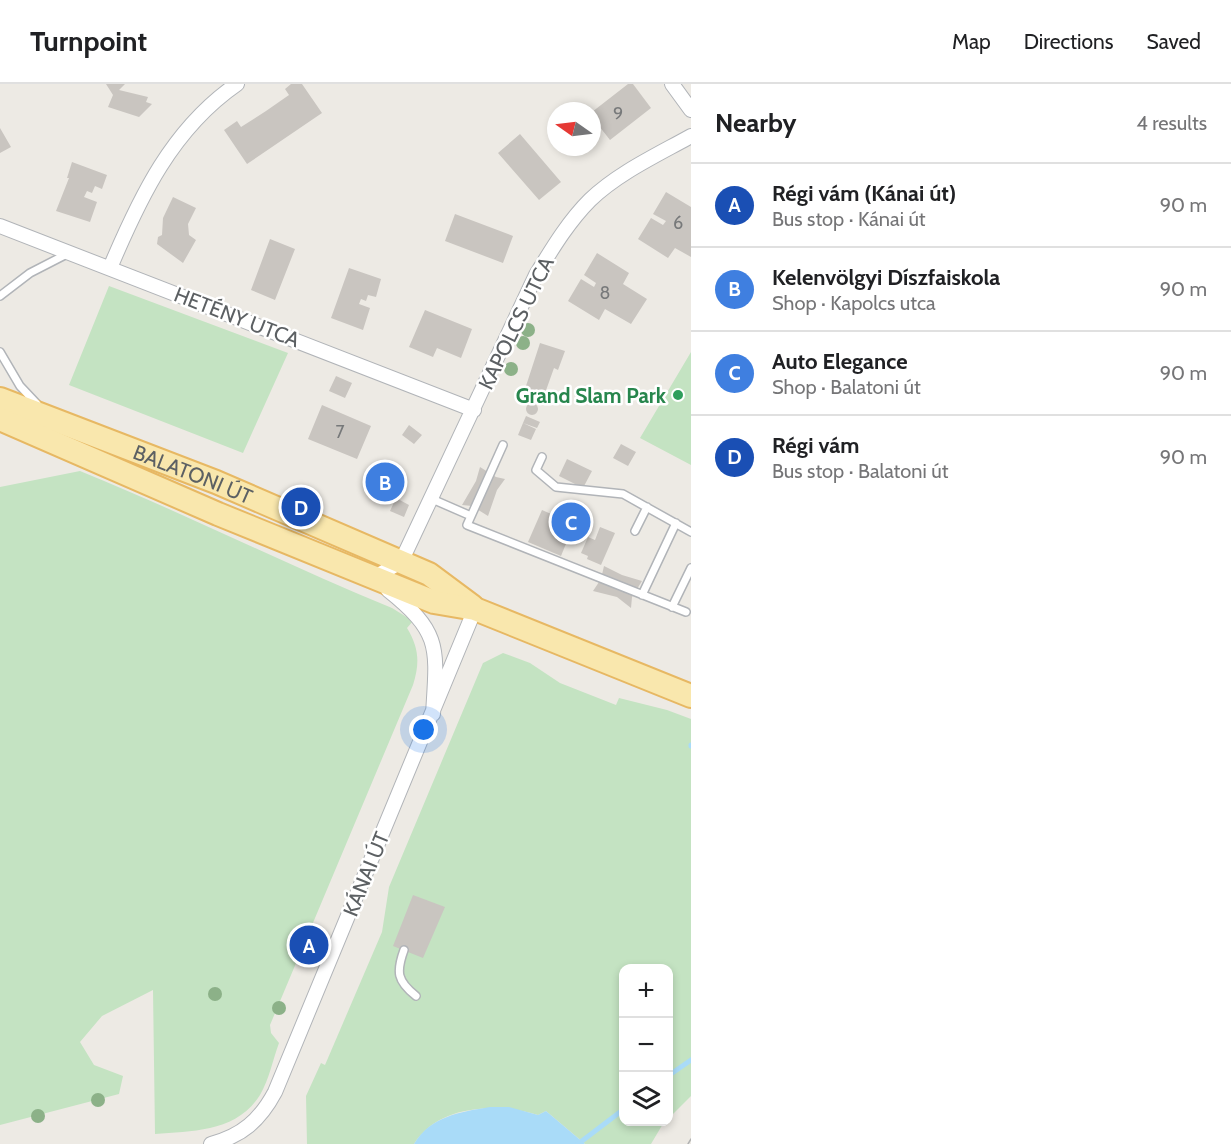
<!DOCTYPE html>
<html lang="en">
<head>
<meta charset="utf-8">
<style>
  :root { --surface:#fff; --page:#f6f6f6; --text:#202124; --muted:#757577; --line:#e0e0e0; --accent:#0f766e }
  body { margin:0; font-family:Cabin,sans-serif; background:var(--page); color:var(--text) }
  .controls { position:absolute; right:18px; bottom:18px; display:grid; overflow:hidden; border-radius:12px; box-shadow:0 3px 9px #0003 }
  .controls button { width:54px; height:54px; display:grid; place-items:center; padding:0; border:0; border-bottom:2px solid var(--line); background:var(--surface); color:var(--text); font:30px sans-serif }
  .compass { position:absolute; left:547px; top:18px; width:54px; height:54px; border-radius:50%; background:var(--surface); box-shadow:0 3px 9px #0003; rotate:284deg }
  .you { position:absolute; left:424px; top:646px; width:21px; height:21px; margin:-15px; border:4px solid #fff; border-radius:50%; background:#1a73e8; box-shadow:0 0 0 9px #1a73e833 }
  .badge { display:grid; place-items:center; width:39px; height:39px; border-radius:50%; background:var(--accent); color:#fff; font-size:20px; font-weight:700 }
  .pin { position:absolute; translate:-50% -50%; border:3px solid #fff; box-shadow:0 2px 6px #0006 }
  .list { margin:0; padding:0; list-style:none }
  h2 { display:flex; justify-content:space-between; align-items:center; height:78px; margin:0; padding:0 24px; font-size:26px }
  h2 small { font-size:20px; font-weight:400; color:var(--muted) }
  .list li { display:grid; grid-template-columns:39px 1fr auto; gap:18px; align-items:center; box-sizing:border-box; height:84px; padding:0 24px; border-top:2px solid var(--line) }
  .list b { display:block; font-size:22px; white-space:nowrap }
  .list p { margin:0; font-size:20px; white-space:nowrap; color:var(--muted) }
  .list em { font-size:20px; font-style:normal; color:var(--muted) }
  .icon { flex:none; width:33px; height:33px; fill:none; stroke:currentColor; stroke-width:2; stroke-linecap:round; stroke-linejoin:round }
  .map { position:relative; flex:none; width:691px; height:1060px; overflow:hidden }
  header { display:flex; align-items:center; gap:36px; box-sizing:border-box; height:84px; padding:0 30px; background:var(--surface); border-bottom:2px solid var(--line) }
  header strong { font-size:28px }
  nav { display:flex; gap:33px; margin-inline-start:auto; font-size:21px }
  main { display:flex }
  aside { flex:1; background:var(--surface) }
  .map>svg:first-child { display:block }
</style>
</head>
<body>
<header>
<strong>Turnpoint</strong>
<nav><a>Map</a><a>Directions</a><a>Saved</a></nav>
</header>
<main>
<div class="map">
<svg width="691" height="1060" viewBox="0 0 691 1060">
  <rect width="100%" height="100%" fill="#edeae4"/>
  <path fill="#c4e3c2" d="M109 202 288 269 243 369 69 301Z
    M691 268V381L640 354Z
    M80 387C186 430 287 481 392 524L413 537 407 544C419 564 420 579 413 601L270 941 271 949 279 959C273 975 269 996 260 1011 237 1048 193 1047 155 1050L153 906 102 932 80 958 94 981 123 992 119 1010 0 1041V403Z
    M503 569 530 579 560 599 616 621 619 614 667 626 691 635V1012L669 1034 668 884H624V1038H664L651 1060H585L546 1027 538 1031C498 1019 439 1020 414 1060H307L306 1012 321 979 325 981 382 848 389 803 483 579Z"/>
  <path fill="#a9dbf8" d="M490 1023H509L538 1031 546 1027 585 1060H414C431 1032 460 1028 490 1023Z"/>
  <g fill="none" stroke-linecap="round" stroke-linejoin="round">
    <path stroke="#a9dbf8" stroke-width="5" d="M691 662V661
      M668 992 691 976
      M578 1060 624 1025"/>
  </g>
  <path fill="#c9c5c0" d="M106 0H125L119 6 148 13 146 18 152 20 139 33 108 23 113 11Z
    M291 0H302L322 29 247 80 224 46 237 37 241 43 266 27 289 11 285 5Z
    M628 0H633L651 24 610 56 592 33V28Z
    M0 44 11 63 0 69Z
    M520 50 561 98 539 116 498 69Z
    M72 78 107 91 102 105 95 102 92 109 87 107 84 113 97 118 90 138 56 127 69 94H67Z
    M666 108 691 123V173L675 164 668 174 638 155 651 134 663 141 666 137 653 130Z
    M173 113 196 124 188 140 189 151 196 156 183 179 157 160 158 153 162 151 163 134Z
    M455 130 513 152 503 179 445 157Z
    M270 155 295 165 275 216 251 206Z
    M597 169 629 189 623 200 647 215 631 240 605 225 599 236 568 217 581 195 594 203 596 199 584 191Z
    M349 184 381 195 376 213 368 211 366 217 361 215 359 220 370 224 363 246 331 234Z
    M425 226 472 245 461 274 437 264 433 273 409 263Z
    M540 259 565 267 558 286 554 284 544 312 525 305Z
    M336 292 352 299 345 314 329 307Z
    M526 325a6 6 0 1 1 12 0a6 6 0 1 1-12 0Z
    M322 321 371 342 357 375 308 355Z
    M526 332 540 338 537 344 523 339Z
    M523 339 536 345 531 356 518 351Z
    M409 341 422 351 414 360 402 351Z
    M621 360 636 368 628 382 613 374Z
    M567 375 592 387 583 404 559 392Z
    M480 383 496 393 505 395 497 406 488 432 472 422 462 421 476 397Z
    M396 414 409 421 404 433 390 427Z
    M542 426 574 440 561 472 528 458Z
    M600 443 615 449 601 481 587 475 588 472 581 469 588 453 595 456Z
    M604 482 622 491 642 497 632 513 631 524 617 513 593 507 601 495Z
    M413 811 445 823 423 874 393 862Z"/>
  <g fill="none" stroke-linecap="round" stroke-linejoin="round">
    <defs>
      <path id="service" d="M0 212 30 189 67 170
        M0 268 20 302 37 320
        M503 361 467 441 686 528
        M542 373 536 386 556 403 623 410 691 448
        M432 415 471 432
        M635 447 647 423
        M642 511 676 439
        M672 523 691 484
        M404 866C396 888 397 897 416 912"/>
      <path id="minor" d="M672 0 691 26
        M0 142 474 326
        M110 184C140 113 172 45 237 0
        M373 494 401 478 536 191C552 165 568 138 590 116 618 89 657 71 691 52
        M388 506C442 549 437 564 433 630
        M211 1060C242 1052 260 1036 275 1008L475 525"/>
      <g id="primary">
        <path id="s1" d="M0 315 216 398 429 490 472 522"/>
        <path d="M0 335 218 430 434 518 475 525 691 612"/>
      </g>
    </defs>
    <use href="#service" stroke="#b1b4b8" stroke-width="10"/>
    <use href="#minor" stroke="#b1b4b8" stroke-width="16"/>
    <use href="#primary" stroke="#e7b863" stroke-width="26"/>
    <use href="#service" stroke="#fff" stroke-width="7"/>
    <use href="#minor" stroke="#fff" stroke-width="14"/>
    <use href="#primary" stroke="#f9e7ad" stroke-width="22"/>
    <path stroke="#b2b3b3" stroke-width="1.5" d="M688 1060 691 1055"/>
  </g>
  <g fill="#8cb188">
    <circle cx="528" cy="246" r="7"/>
    <circle cx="523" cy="259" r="7"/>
    <circle cx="511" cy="285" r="7"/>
    <circle cx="215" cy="910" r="7"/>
    <circle cx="279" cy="924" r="7"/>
    <circle cx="98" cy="1016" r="7"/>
    <circle cx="38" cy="1032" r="7"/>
  </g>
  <circle fill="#2e9e5b" stroke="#fff" stroke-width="2" cx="678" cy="311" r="6"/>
  <g text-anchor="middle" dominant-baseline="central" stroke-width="5" stroke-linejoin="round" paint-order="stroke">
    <g font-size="18" fill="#77797a">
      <text x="618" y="30">9</text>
      <text x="678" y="139">6</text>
      <text x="605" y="209">8</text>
      <text x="340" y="348">7</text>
    </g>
    <g font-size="21" fill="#5c6063" stroke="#fff">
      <text transform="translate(237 233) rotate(21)">HETÉNY UTCA</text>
      <text transform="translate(516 239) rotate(-64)">KAPOLCS UTCA</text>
      <text stroke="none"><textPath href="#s1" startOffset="207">BALATONI ÚT</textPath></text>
      <text transform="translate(366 790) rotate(-68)">KÁNAI ÚT</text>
    </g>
    <g font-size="21" font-weight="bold" fill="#27864d" stroke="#fff" text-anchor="end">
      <text x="666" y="311">Grand Slam Park</text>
    </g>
  </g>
</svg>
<div class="controls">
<button>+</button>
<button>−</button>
<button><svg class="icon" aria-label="layers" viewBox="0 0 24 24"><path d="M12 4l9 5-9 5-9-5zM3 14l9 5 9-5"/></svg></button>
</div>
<svg class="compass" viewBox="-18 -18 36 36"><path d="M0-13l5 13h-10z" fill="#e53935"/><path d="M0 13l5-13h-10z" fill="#757577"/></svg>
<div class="you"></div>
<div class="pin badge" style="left:309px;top:861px;background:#1a4fb4">A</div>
<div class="pin badge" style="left:385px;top:398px;background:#3f7fe0">B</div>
<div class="pin badge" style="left:571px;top:438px;background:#3f7fe0">C</div>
<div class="pin badge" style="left:301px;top:423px;background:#1a4fb4">D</div>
</div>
<aside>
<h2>Nearby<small>4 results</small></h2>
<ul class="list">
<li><span class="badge" style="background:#1a4fb4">A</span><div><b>Régi vám (Kánai út)</b><p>Bus stop · Kánai út</p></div><em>90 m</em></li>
<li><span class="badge" style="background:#3f7fe0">B</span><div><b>Kelenvölgyi Díszfaiskola</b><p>Shop · Kapolcs utca</p></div><em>90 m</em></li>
<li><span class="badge" style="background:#3f7fe0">C</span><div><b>Auto Elegance</b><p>Shop · Balatoni út</p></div><em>90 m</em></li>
<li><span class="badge" style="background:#1a4fb4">D</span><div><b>Régi vám</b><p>Bus stop · Balatoni út</p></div><em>90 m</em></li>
</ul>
</aside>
</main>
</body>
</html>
